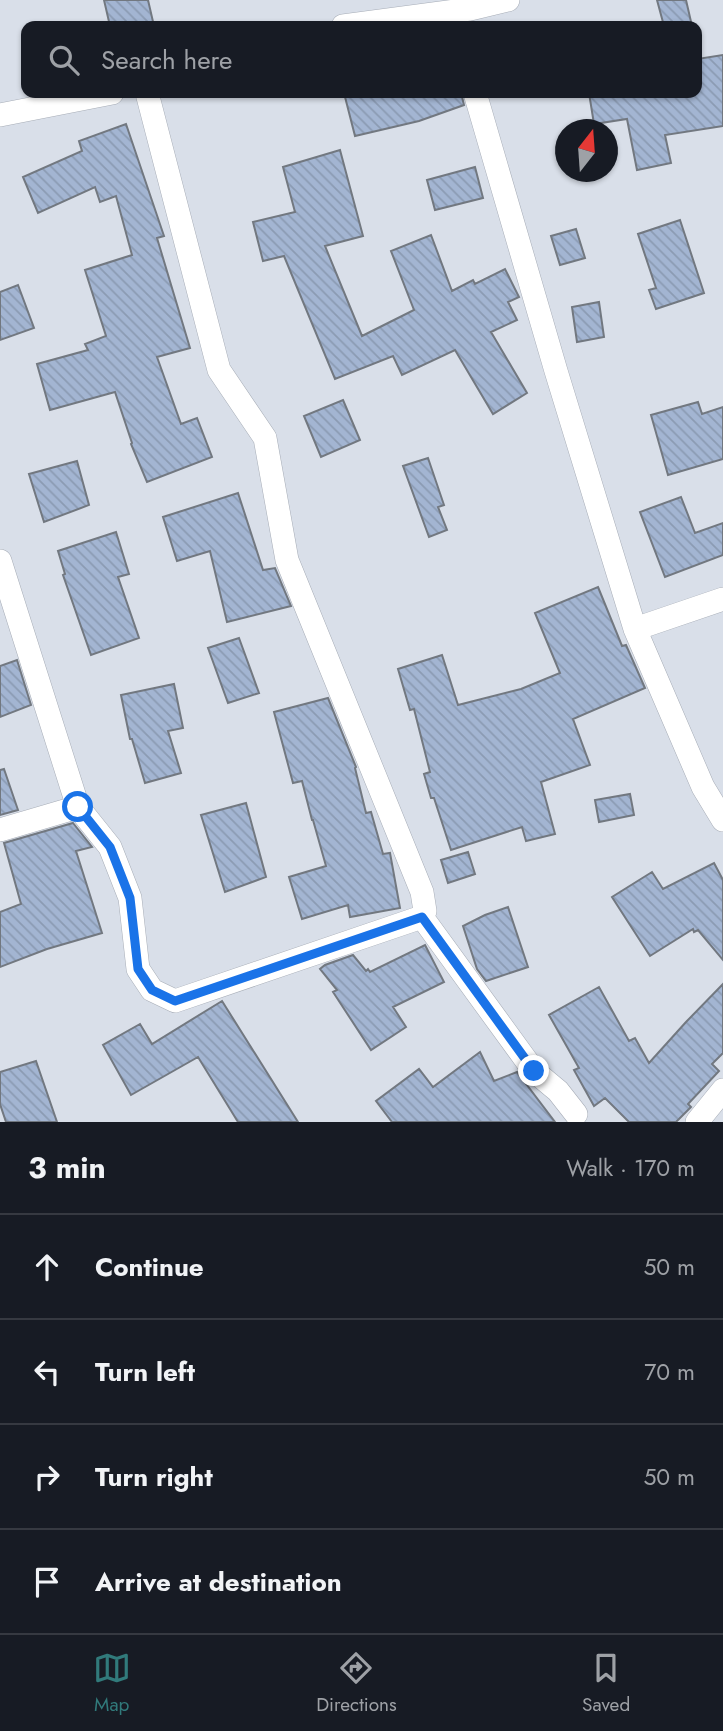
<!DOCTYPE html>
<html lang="en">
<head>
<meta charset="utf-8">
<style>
  :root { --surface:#171b24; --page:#20242c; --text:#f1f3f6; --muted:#9ea1a6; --line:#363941; --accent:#317a7b }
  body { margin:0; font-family:Jost,sans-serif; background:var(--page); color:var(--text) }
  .compass { position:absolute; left:555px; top:119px; width:63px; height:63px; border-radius:50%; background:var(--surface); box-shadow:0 2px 5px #0004; rotate:17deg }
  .stop { position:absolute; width:21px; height:21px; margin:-16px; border:5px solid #1a73e8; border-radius:50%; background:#fff }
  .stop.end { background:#1a73e8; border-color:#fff; box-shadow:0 2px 7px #0008 }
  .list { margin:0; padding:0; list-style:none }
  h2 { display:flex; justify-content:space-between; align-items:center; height:91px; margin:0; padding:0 28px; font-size:30px }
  h2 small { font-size:23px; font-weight:400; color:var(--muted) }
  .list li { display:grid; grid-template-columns:46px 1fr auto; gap:21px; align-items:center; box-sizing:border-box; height:105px; padding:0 28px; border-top:2px solid var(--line) }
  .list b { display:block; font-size:26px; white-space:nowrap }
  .list em { font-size:23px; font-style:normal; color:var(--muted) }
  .icon { flex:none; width:38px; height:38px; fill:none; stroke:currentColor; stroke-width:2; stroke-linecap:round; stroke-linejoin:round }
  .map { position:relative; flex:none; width:723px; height:1122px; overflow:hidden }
  .search { position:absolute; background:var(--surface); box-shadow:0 2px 5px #0004; left:21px; right:21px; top:21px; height:77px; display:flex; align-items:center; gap:18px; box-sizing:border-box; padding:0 24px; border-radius:14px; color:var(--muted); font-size:26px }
  .sheet { height:511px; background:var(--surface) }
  nav { display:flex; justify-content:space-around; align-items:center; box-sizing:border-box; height:98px; border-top:2px solid var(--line); background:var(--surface); font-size:19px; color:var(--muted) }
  nav a { display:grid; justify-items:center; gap:4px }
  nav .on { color:var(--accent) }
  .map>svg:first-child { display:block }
</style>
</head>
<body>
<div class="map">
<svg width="723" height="1122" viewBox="0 0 723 1122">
  <defs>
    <pattern id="building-back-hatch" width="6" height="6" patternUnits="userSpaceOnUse" patternTransform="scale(1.75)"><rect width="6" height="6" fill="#a3b5d2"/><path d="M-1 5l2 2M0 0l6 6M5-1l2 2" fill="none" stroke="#8b9bb3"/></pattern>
  </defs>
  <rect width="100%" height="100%" fill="#d9dfe9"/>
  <path fill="url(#building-back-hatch)" stroke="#727880" stroke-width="2" d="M104 0H148L154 26H110Z
    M657 0H686L692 26H664Z
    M723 55V126L665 135 671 163 637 170 627 119 594 124 589 93H697V59Z
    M344 93H461L464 105 419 121 355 136Z
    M126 124 164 236 157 238 190 348 157 357 181 424 197 418 212 457 147 482 131 444 132 443 115 392 50 410 37 364 88 350 85 344 106 336 85 270 132 255 116 196 100 202 95 187 38 213 23 177 82 151 79 141Z
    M340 150 363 236 325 246 362 336 414 310 391 251 431 235 452 291 473 280 475 284 505 269 519 297 508 302 517 320 491 332 527 393 493 414 455 350 402 375 393 356 335 379 284 256 263 261 253 222 295 212 283 167Z
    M475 167 483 198 435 210 427 180Z
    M680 220 704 293 656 309 649 290 656 288 638 234Z
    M576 229 585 258 560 265 551 236Z
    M18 285 34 328 0 340V292Z
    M599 302 604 337 577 342 572 307Z
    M343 400 360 440 321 457 304 416Z
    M698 402 702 414 723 407V459L668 475 651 415Z
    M428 458 444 505 438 507 447 530 429 537 403 466Z
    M77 461 89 505 44 522 29 474Z
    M238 493 263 570 275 568 291 606 227 622 210 551 177 561 163 517Z
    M681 497 695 533 723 523V555L665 577 640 512Z
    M116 532 129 574 118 577 139 638 91 655 63 575 65 574 58 551Z
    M598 587 622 646 626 645 645 688 573 719 590 765 541 782 555 834 526 841 522 827 451 850 434 798H431L424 774 430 772 414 709 410 710 398 669 442 655 458 705 521 689 560 673 535 613Z
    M239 638 259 693 228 703 208 648Z
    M17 660 31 705 0 717V666Z
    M174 684 183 728 168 731 181 773 145 783 132 739H130L121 695Z
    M328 698 356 767 355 768 366 813 371 812 383 854 390 853 400 908 350 917 348 905 302 919 289 877 326 866 313 820H312L302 781 293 783 274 712Z
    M4 769 18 810 0 815V770Z
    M630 794 634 815 599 822 595 800Z
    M246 803 266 877 225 892 201 815Z
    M73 823 92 847 76 851 102 933 47 949 0 967V912L21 904 4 843Z
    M468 852 475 874 448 883 441 860Z
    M714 863 723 880V960L698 930 694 932 693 929 650 956 612 897 652 872 663 889Z
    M508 907 528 967 486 981 477 969 463 926 485 915Z
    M425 945 444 982 393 1007 406 1027 371 1050 333 992 337 990 320 969 325 965 353 955 366 971 368 969 370 972Z
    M723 984V1053L712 1064 719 1071 688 1104 691 1107 676 1122H629L605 1098 594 1106 574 1070 579 1068 549 1015 599 987 629 1041 635 1038 649 1063 686 1022Z
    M222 1001 298 1122H238L198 1057 131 1095 103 1045 140 1024 152 1044Z
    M480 1052 494 1081 517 1072 555 1122H392L376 1101 419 1069 433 1087Z
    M36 1061 57 1122H6L0 1104V1072Z"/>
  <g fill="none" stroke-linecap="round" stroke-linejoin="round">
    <defs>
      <path id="street" d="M343 26 470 9 508 0
        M147 93 219 370 265 438 287 560 422 892 425 911 422 917 534 1071 558 1091 576 1114
        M475 93 556 371 635 629 703 787 723 820
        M0 115 112 93
        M0 561 78 807 110 847 130 898 138 969 152 990 175 1001 422 917
        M635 629 723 599
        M0 830 78 807
        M697 1122 723 1090"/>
    </defs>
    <use href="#street" stroke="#a7adb7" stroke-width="24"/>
    <use href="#street" stroke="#fff" stroke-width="23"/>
  </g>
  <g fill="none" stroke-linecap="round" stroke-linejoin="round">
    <path stroke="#1a73e8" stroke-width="9" d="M78 807 110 847 130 898 138 969 152 990 175 1001 422 917 534 1071"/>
  </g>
</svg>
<svg class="compass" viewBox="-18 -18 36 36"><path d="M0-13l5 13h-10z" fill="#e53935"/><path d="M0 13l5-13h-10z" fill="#9ea1a6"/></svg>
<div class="stop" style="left:78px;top:807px"></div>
<div class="stop end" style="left:534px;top:1071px"></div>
<div class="search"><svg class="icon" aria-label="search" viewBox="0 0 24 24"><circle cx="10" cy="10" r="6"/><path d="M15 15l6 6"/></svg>Search here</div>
</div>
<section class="sheet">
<h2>3 min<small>Walk · 170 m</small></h2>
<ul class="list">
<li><svg class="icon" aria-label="ahead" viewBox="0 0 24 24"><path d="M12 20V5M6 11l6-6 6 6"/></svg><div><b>Continue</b></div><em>50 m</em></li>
<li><svg class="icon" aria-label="left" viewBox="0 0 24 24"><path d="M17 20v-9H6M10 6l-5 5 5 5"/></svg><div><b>Turn left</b></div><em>70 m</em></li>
<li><svg class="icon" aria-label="right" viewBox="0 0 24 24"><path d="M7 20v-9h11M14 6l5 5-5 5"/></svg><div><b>Turn right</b></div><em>50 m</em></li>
<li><svg class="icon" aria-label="arrive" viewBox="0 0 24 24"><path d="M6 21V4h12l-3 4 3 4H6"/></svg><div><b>Arrive at destination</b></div></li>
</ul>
</section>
<nav>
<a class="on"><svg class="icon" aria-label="map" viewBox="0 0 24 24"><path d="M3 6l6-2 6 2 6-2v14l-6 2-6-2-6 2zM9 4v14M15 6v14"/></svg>Map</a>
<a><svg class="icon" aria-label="directions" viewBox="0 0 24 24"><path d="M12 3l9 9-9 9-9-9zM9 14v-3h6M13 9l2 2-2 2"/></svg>Directions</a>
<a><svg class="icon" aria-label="saved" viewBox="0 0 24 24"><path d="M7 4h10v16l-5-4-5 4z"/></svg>Saved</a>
</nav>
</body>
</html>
